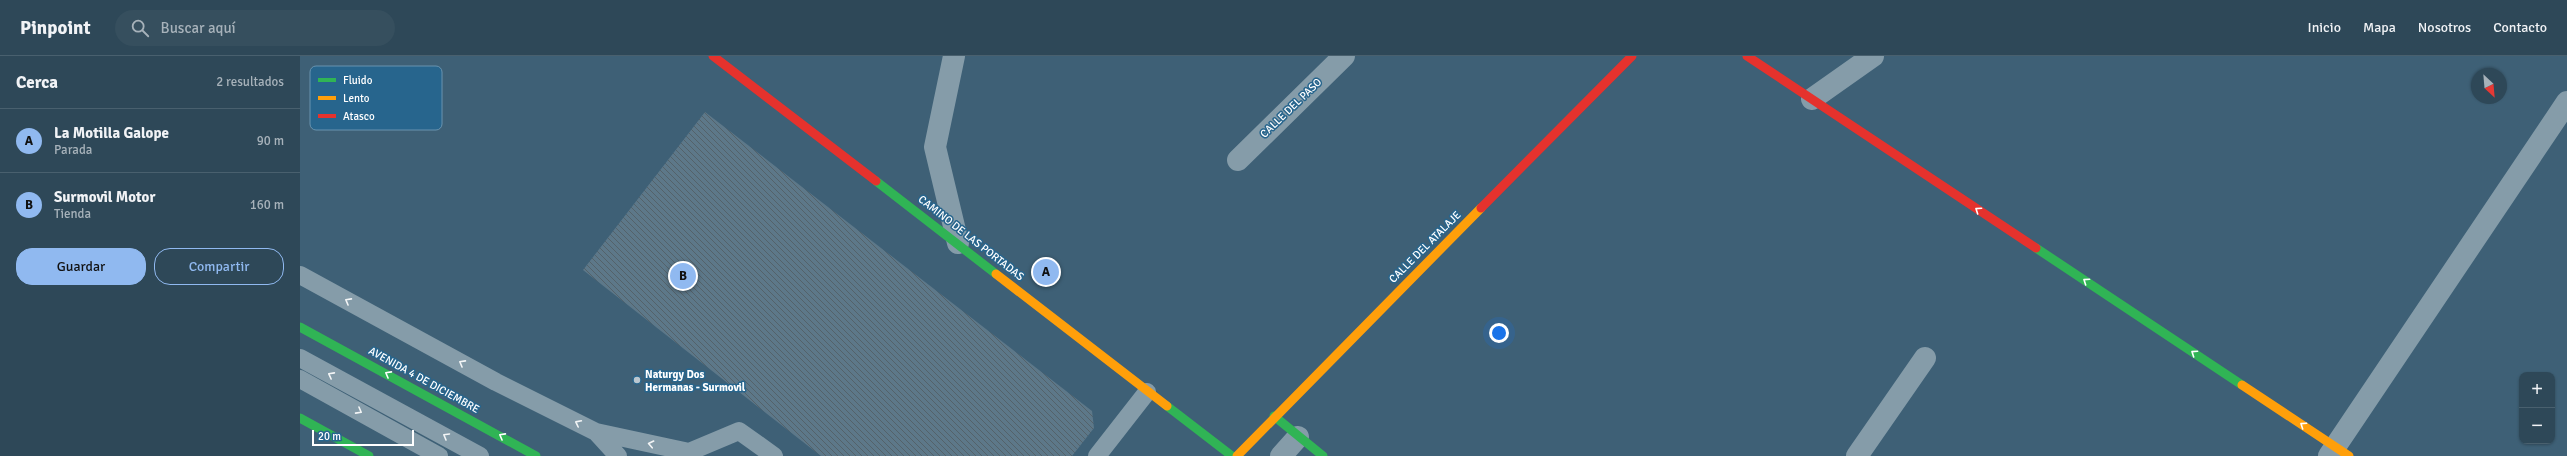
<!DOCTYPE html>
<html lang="es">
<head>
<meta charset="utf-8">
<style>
  :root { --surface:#2e4858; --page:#364f5e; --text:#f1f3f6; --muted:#a7b2ba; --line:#49606e; --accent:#90b9f0 }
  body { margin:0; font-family:Signika,sans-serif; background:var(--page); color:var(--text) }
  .controls { position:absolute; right:12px; bottom:12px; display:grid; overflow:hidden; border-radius:8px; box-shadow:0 1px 3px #0004 }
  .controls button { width:36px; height:36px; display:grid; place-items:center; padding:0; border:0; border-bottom:1px solid var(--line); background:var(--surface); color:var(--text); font:20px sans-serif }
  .compass { position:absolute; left:2171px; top:12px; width:36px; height:36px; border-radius:50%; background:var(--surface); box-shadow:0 1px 3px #0004; rotate:154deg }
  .scale { position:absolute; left:12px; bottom:10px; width:102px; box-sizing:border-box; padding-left:4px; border:2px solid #fff; border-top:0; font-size:11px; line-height:14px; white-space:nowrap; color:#fff; -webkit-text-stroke:3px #27658d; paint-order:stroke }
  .you { position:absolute; left:1199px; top:277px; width:14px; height:14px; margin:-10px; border:3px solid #fff; border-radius:50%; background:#1a73e8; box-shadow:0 0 0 6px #1a73e833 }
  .badge { display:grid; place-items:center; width:26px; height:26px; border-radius:50%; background:var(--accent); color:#111; font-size:13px; font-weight:700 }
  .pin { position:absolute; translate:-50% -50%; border:2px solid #fff; box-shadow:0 1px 4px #0006 }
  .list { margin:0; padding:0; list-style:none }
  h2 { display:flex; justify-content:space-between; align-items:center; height:52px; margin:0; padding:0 16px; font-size:17px }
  h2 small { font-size:13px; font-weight:400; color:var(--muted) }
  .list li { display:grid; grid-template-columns:26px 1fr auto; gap:12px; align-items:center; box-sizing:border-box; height:64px; padding:0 16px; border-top:1px solid var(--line) }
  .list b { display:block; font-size:15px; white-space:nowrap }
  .list p { margin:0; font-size:13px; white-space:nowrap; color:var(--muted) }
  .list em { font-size:13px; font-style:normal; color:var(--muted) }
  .actions { display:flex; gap:8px; padding:12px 16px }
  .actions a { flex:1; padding:9px 0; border:1px solid var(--accent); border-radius:16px; text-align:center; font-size:14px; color:var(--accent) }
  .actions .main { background:var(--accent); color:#111 }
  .icon { flex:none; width:22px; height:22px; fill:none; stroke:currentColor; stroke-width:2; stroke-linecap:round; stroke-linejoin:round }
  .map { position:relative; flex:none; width:2267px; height:400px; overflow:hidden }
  header { display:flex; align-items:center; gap:24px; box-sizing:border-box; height:56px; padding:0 20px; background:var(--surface); border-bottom:1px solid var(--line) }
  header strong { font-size:19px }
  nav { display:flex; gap:22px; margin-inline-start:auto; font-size:14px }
  .search { width:280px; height:36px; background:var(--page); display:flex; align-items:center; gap:10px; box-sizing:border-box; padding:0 14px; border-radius:22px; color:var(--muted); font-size:15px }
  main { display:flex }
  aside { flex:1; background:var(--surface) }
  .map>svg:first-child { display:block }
</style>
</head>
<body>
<header>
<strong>Pinpoint</strong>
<div class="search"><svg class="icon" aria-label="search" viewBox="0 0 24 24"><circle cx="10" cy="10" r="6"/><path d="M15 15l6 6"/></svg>Buscar aquí</div>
<nav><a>Inicio</a><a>Mapa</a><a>Nosotros</a><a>Contacto</a></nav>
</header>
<main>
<aside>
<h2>Cerca<small>2 resultados</small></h2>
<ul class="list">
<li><span class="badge">A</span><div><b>La Motilla Galope</b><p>Parada</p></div><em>90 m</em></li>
<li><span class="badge">B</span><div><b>Surmovil Motor</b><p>Tienda</p></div><em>160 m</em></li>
</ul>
<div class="actions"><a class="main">Guardar</a><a>Compartir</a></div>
</aside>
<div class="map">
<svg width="2267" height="400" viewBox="0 0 2267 400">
  <defs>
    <pattern id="building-back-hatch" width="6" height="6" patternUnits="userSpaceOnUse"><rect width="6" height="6" fill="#5d7889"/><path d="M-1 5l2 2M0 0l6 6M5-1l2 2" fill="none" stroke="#54626a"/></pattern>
  </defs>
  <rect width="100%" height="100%" fill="#3e6076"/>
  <path fill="url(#building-back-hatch)" d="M405 56 792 355 794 372 772 400H521L283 214Z"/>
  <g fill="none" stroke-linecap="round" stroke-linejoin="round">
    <path stroke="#859ca9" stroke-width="18" d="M0 219 196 326 296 376 318 400
      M0 302 180 400
      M0 323 139 400
      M296 376 389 396
      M385 400 389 396 439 375 474 400
      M797 400 847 336"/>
    <path stroke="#859ca9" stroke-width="22" d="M654 0 635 91 658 187
      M1512 43 1573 0
      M938 104 1044 0
      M981 400 998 381
      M1557 400 1625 302
      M2029 400 2267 46"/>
    <path stroke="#30b455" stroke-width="9" d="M576 125 696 218
      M1736 192 1942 329
      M0 271 236 400
      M867 350 932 400
      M974 360 1023 400
      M0 362 69 400"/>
    <path stroke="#ff9f0a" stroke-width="9" d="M696 218 867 350
      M1942 329 2049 400
      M937 400 1181 152"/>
    <path stroke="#e5322d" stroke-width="9" d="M413 0 576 125
      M1447 0 1736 192
      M1181 152 1332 0"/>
  </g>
  <defs><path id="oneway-chevron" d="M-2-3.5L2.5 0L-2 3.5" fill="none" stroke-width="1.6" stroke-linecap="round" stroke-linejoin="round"/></defs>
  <g stroke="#fff">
    <use href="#oneway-chevron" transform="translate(1678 154) rotate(-146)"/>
    <use href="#oneway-chevron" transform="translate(1786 225) rotate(-146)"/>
    <use href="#oneway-chevron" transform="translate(1894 297) rotate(-146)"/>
    <use href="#oneway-chevron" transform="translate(88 318) rotate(-151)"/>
    <use href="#oneway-chevron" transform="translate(2003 369) rotate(-146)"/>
    <use href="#oneway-chevron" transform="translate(202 380) rotate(-151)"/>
  </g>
  <g stroke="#f3f5f6">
    <use href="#oneway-chevron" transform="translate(48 245) rotate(-151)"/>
    <use href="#oneway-chevron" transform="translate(162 307) rotate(-151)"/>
    <use href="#oneway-chevron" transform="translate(31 319) rotate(-152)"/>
    <use href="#oneway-chevron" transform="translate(59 355) rotate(29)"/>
    <use href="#oneway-chevron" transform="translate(278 367) rotate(-153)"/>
    <use href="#oneway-chevron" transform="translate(146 380) rotate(-150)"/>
    <use href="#oneway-chevron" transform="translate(351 388) rotate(-168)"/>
  </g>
  <circle fill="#bbc7cf" stroke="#27658d" stroke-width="1.5" cx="337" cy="324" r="4"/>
  <g text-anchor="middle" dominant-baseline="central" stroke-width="3" stroke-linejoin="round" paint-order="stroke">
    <g font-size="11" fill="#fff" stroke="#27658d">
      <text transform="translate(991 52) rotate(-44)">CALLE DEL PASO</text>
      <text transform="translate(671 182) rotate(38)">CAMINO DE LAS PORTADAS</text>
      <text transform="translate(1125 191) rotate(-45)">CALLE DEL ATALAJE</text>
      <text transform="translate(124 324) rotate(29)">AVENIDA 4 DE DICIEMBRE</text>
    </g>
    <g font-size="11" font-weight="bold" fill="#fff" stroke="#27658d" text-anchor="start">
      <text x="345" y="318">Naturgy Dos<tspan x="345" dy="13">Hermanas - Surmovil</tspan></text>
    </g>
  </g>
  <rect x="10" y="10" width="132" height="64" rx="6" fill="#27658d" stroke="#6893af" stroke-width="1"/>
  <rect x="18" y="22" width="18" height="4" fill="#30b455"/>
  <rect x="18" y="40" width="18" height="4" fill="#ff9f0a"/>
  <rect x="18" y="58" width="18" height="4" fill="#e5322d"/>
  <g font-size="11" fill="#fff">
    <text x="43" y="28">Fluido</text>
    <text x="43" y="46">Lento</text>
    <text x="43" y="64">Atasco</text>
  </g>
</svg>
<div class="controls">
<button>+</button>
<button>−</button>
</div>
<svg class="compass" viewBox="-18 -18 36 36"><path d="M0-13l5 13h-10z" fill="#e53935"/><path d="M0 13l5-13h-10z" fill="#a7b2ba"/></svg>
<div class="scale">20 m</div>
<div class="you"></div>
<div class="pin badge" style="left:746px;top:216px">A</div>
<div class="pin badge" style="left:383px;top:220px">B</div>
</div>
</main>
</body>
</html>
